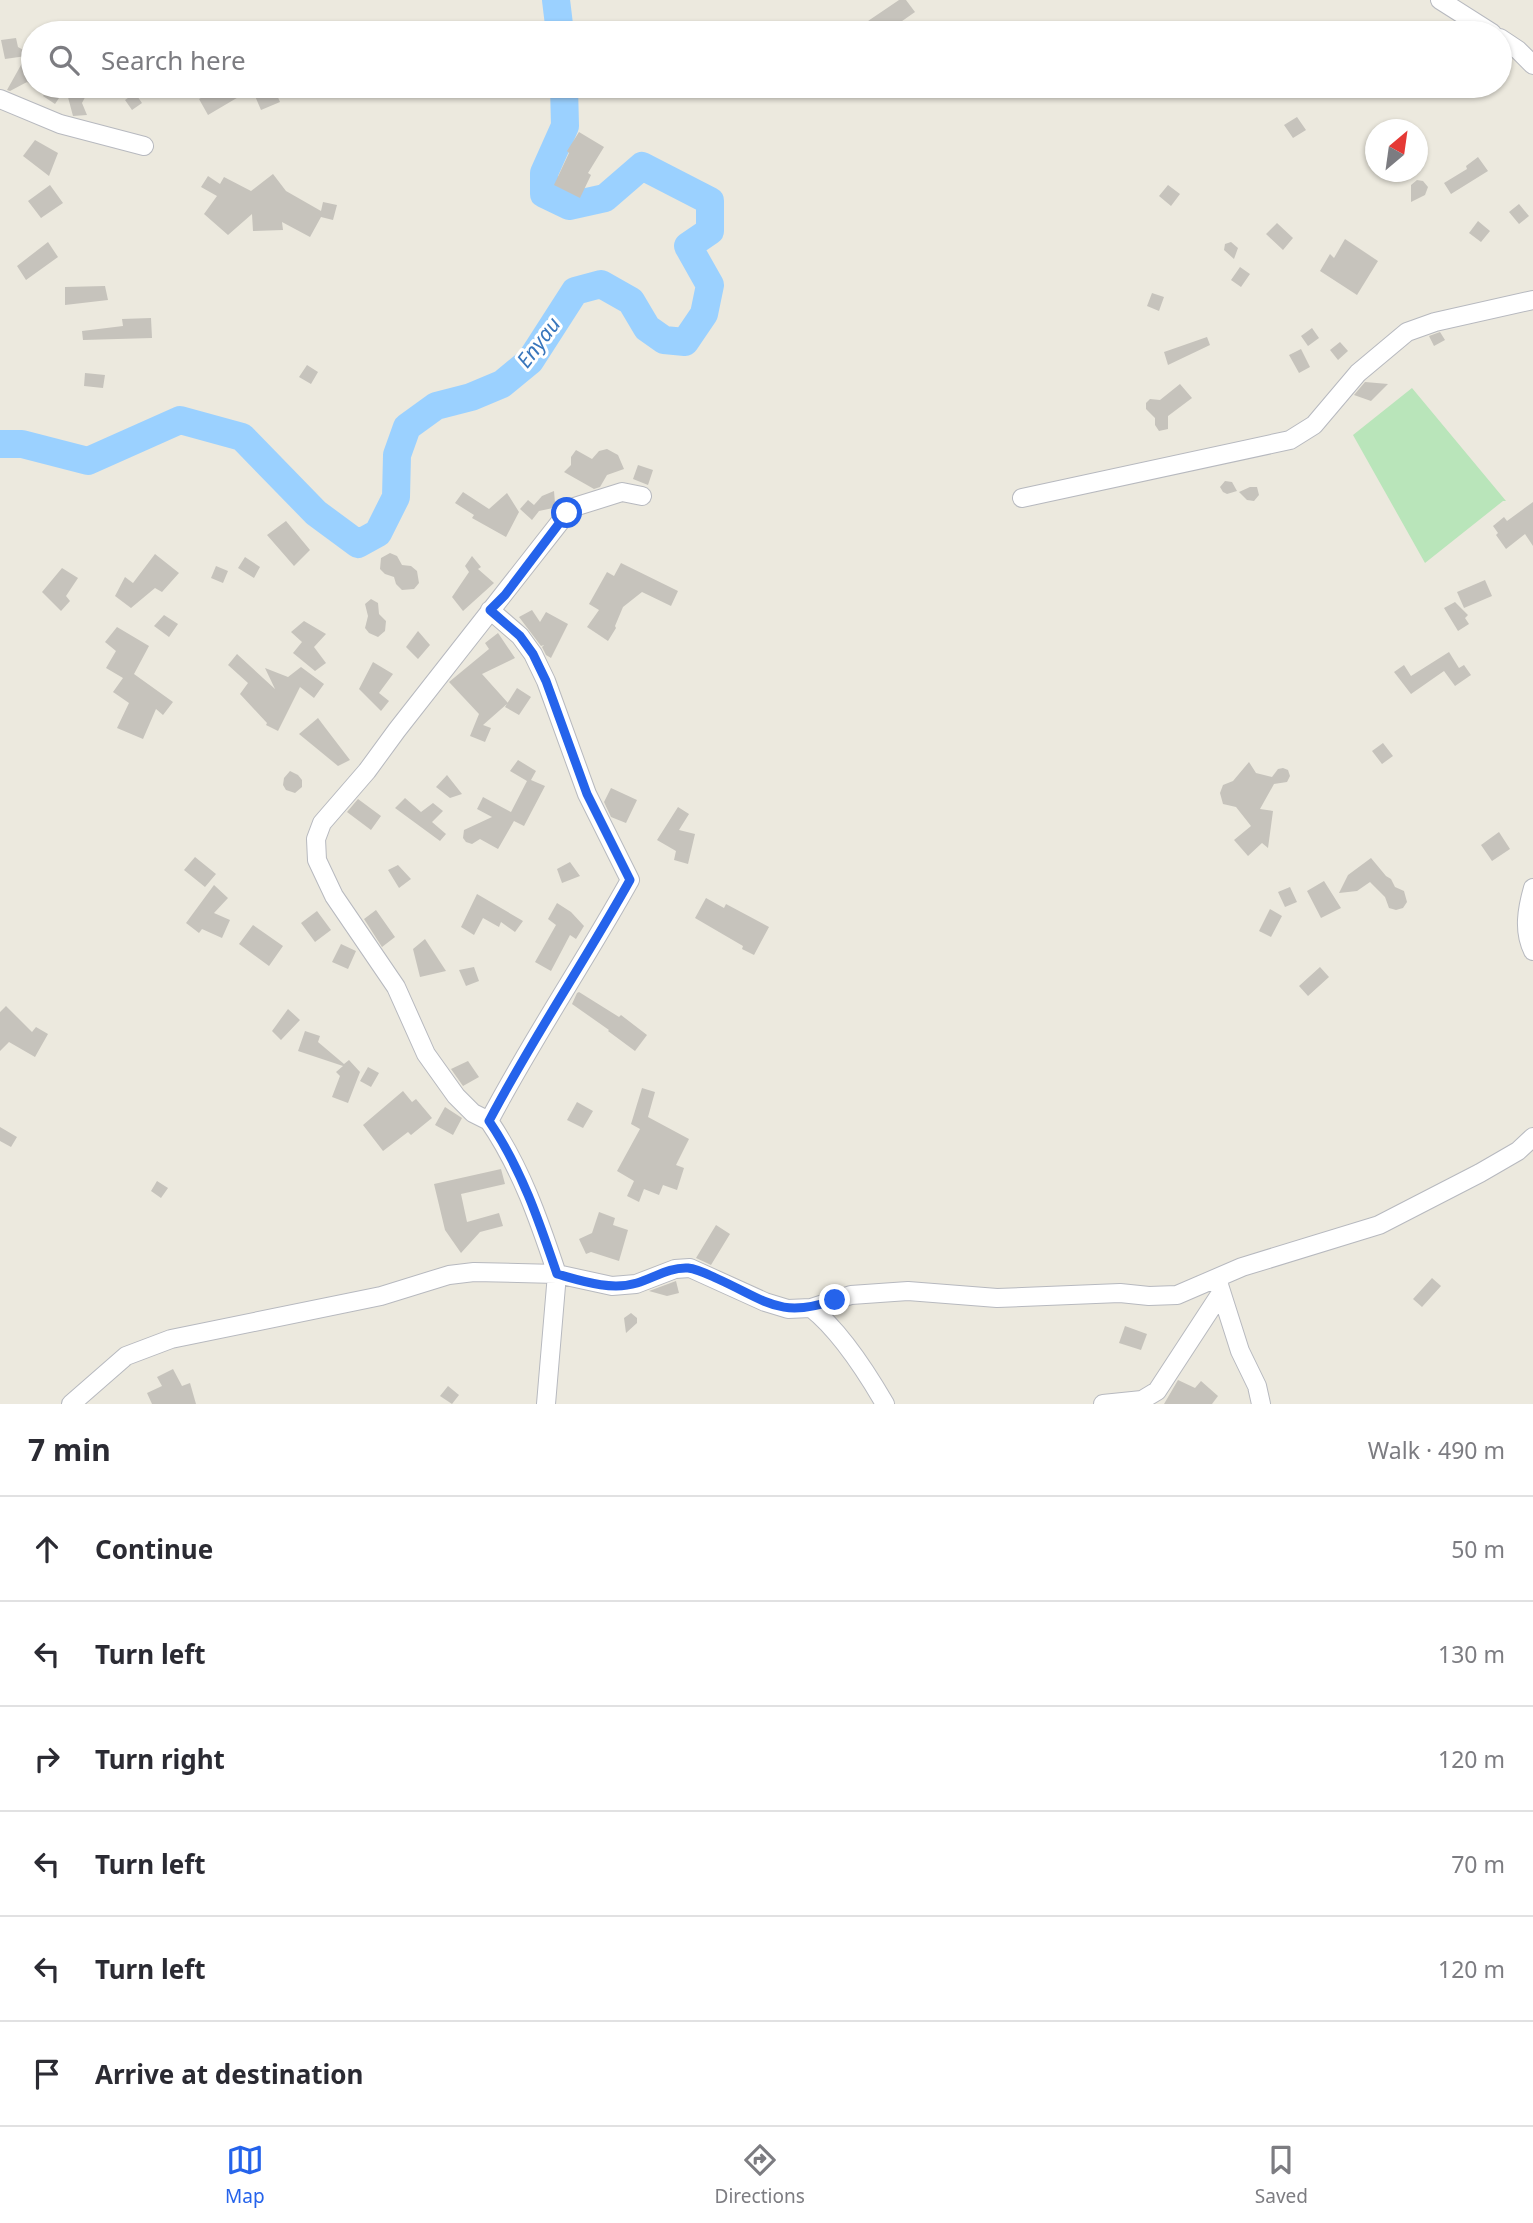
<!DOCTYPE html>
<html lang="en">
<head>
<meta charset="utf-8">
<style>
  :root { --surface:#fff; --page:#f7f7f7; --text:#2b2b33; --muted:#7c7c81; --line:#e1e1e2; --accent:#2563eb }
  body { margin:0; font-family:"Noto Sans",sans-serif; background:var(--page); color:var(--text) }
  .compass { position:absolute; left:1365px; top:119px; width:63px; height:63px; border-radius:50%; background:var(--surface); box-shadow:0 2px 5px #0004; rotate:29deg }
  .stop { position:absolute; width:21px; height:21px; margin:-16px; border:5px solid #2563eb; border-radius:50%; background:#fff }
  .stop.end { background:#2563eb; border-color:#fff; box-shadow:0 2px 7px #0008 }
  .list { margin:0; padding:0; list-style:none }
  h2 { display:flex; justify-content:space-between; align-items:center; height:91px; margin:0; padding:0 28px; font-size:30px }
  h2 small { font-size:23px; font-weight:400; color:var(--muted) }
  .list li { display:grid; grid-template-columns:46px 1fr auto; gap:21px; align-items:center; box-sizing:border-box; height:105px; padding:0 28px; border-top:2px solid var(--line) }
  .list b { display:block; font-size:26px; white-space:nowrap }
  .list em { font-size:23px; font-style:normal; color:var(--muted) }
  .icon { flex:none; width:38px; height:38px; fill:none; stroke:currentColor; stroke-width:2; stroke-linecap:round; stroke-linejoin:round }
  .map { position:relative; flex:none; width:1533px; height:1404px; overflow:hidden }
  .search { position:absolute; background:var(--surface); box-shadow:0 2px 5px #0004; left:21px; right:21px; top:21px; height:77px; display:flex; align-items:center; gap:18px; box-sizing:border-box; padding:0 24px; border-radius:38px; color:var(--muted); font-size:26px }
  .sheet { height:721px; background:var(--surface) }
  nav { display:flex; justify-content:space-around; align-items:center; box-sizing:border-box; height:98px; border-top:2px solid var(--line); background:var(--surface); font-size:19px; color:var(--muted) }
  nav a { display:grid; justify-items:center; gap:4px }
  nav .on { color:var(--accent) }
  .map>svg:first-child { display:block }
</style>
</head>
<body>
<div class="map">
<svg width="1533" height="1404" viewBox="0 0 1533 1404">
  <rect width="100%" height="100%" fill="#ece9de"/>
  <path fill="#b9e5ba" d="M1412 388 1506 501H1503L1425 563 1353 435Z"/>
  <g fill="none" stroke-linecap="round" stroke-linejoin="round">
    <path stroke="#9bd1ff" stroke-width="28" d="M556 0 560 33
      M0 444H22L88 461 180 420 242 437 316 513 358 544 378 533 396 497 397 455 407 427 436 406 471 397 502 384 530 361 575 291 601 284 631 301 647 328 664 340 685 342 704 314 710 285 688 246 710 231V201L642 166 605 198 569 206 544 194V173L565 126 564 86"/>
  </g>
  <path fill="#c6c3bc" d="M899 0H906L915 12 885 33H877L868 21Z
    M16 38 18 47 27 52 33 42V86L27 82 10 91 7 90 26 56 5 59 1 40Z
    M49 86 63 92 55 104 43 96Z
    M65 86H91L82 103 87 115 73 116Z
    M204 86H273L280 102 261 110 252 89 208 115 199 99 208 94Z
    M135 93 142 103 132 110 125 100Z
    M1297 117 1306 130 1293 138 1284 125Z
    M579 132 604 147 588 173 591 175 580 198 554 185 569 153 567 151Z
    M35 140 58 153 49 176 23 156Z
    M1478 157 1488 171 1451 194 1444 183 1467 169 1466 166Z
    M273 174 286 191 321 211 323 202 337 205 333 220 321 217 310 237 282 222 283 230 253 231 252 214 228 235 204 214 217 196 201 187 208 176 220 184 224 177 251 191Z
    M1417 180 1423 181 1428 187 1425 195 1411 202V185Z
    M50 185 63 203 41 218 28 201Z
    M1168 185 1180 194 1171 206 1159 196Z
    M1519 204 1529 216 1519 224 1509 212Z
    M1478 221 1490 231 1481 242 1469 233Z
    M1277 223 1293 238 1283 250 1266 234Z
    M1345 239 1378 261 1357 295 1320 271 1330 254 1334 258Z
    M48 242 58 257 26 280 17 266Z
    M1231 242 1238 248 1234 259 1224 250 1225 244Z
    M1240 267 1250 274 1241 287 1231 280Z
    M105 286 108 300 65 305V287Z
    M1152 293 1164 297 1159 311 1147 306Z
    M151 318 152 338 83 340 82 331 123 326 122 319Z
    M1312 328 1319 338 1308 346 1301 336Z
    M1440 332 1445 340 1434 346 1429 336Z
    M1207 337 1210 345 1168 365 1164 352Z
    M1340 342 1348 351 1338 360 1330 350Z
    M1301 349 1310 367 1299 373 1289 355Z
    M307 365 318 372 311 384 299 377Z
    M85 373 105 375 103 388 84 386Z
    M1365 382 1388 384 1371 401 1354 395Z
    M1180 384 1192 398 1168 416V429L1159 431 1155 425V418L1146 409V403L1150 399 1160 400Z
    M607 449 618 455 624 469 607 475 600 487 594 489 564 472 571 465V457L576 450 592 459 599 451Z
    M638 465 653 470 648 485 633 479Z
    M1225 481 1232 482 1237 491 1227 494 1223 492 1220 487Z
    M1250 487H1257L1259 495 1254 501 1247 500 1239 492Z
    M554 491 555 503 553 508 539 511 532 520 520 509 528 500 534 505 542 496Z
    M463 492 489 509 507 493 519 512 506 537 472 518 474 515 455 503Z
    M1533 502V546L1525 534 1506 549 1496 535 1498 533 1493 526 1504 517 1507 521Z
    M286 521 310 550 294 566 267 535Z
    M390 553 397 556 402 565 411 566 417 571 419 583 414 589 402 590 396 584 394 577 385 574 380 569 381 558Z
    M155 554 179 573 162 592 155 588 131 608 115 596 125 577 133 583Z
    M472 556 481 567 478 569 494 583 463 611 452 597 469 572 465 566Z
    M245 557 260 567 254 578 238 568Z
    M621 563 678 591 671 606 642 592 623 607 615 626 616 628 608 641 587 627 599 610 589 604 607 572 614 576Z
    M216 566 228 571 223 583 211 578Z
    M62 568 78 578 66 596 70 601 61 611 42 592Z
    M1485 580 1492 596 1464 608 1457 592Z
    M371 599 378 603 379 614 386 621 385 631 378 637 369 633 365 628 368 616 365 604Z
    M1455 602 1468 615 1465 618 1469 624 1458 631 1444 608Z
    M532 610 540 622 546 612 568 624 551 658 546 655 542 647 544 645 541 646 519 617Z
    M164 615 178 624 169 637 154 626Z
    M304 621 326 634 314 647 326 663 315 671 293 653 302 642 291 632Z
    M117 627 149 646 134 674 173 702 163 715 156 709 143 739 117 728 129 703 113 692 123 678 106 668 116 651 105 642Z
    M418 631 430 645 418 659 406 647Z
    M498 633 515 658 482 674 508 703 483 725 491 728 485 742 470 736 479 714 449 682 489 649 485 643Z
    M1449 652 1459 668 1464 665 1471 675 1455 686 1444 671 1411 694 1394 672 1404 665 1411 676Z
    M237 654 275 689 265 668 288 677 301 667 324 684 314 698 300 687 278 731 266 725 267 723 240 694 248 683 228 665Z
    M373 662 393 674 379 693 389 701 381 711 359 689Z
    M517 688 531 697 519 715 505 707Z
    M318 718 327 730 350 760 338 766 299 734Z
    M1383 743 1393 756 1382 764 1372 751Z
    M518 760 536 771 531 780 545 786 524 826 514 821 498 849 480 839 472 844 466 842 463 838 464 830 492 817 477 809 483 797 511 812 527 781 510 771Z
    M1249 762 1256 773 1272 777 1278 769 1283 768 1288 770 1290 776 1287 782 1274 784 1260 809 1273 811 1268 848 1262 843 1248 856 1234 840 1251 826 1236 807 1223 804 1220 793 1223 785 1233 781Z
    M290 771 298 775 302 780V787L295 793 286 790 283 785 284 778Z
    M447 775 462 794 450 798 436 787Z
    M611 788 637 800 626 823 611 817 604 802Z
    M405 798 421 812 433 803 443 811 432 822 446 834 440 841 395 808Z
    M358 799 381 816 371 830 347 812Z
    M678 807 689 814 679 830 695 834 688 864 674 860 676 851 657 840Z
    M1499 832 1510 849 1492 861 1481 845Z
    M195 857 216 874 205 887 184 870Z
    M1371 858 1386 876 1391 879 1395 887 1404 891 1407 902 1403 908 1396 910 1389 908 1385 897 1370 882 1357 891 1339 893 1348 875Z
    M570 862 580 876 562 883 557 869Z
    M398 865 411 879 399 888 388 870Z
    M1324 881 1341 908 1321 918 1307 891Z
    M214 885 228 898 214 913 230 920 222 938 202 929 199 933 186 923Z
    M1290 887 1297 902 1285 907 1278 892Z
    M477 894 523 921 515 932 501 922 499 927 483 918 474 935 461 927Z
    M706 898 724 908 726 904 769 927 754 955 742 949 743 946 695 918Z
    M557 903 571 912 584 926 576 939 570 935 551 971 535 962 556 925 548 919Z
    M1270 909 1282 916 1271 937 1259 931Z
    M376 910 395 937 382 947 364 919Z
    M317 911 331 930 315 942 301 923Z
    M253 925 283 946 269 966 239 944Z
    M425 939 446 971 420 977 413 949Z
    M341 944 356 951 348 969 332 962Z
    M474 967 479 981 466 986 459 970Z
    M1320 967 1329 977 1308 996 1299 986Z
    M579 992 619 1017 621 1015 647 1035 635 1051 608 1031 609 1030 572 1004 577 993Z
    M6 1006 32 1032 36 1027 48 1034 35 1057 9 1042 0 1051V1012Z
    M288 1009 300 1020 281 1040 272 1031Z
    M305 1031 320 1036 318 1042 344 1064 349 1060 360 1072 348 1103 332 1097 340 1076 336 1072 343 1066 298 1051Z
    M468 1061 479 1077 463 1086 451 1069Z
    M368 1067 379 1073 371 1087 360 1081Z
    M642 1088 655 1092 648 1117 689 1139 676 1165 684 1168 677 1190 663 1185 659 1195 644 1189 639 1202 627 1196 634 1181 617 1171 640 1129 631 1124Z
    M403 1091 412 1102 416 1099 432 1118 411 1135 408 1132 383 1151 363 1125Z
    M577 1102 593 1111 583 1128 567 1120Z
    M445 1107 462 1118 453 1135 435 1125Z
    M0 1127 17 1137 11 1147 0 1141Z
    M501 1169 505 1184 461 1194 467 1222 499 1213 503 1226 480 1232 461 1253 445 1230 434 1184Z
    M157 1181 168 1188 161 1198 151 1191Z
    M599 1212 615 1218 613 1225 628 1230 619 1261 591 1252 586 1254 579 1239 592 1233Z
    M716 1225 730 1234 711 1265 696 1258Z
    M1432 1278 1441 1286 1422 1307 1413 1299Z
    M676 1281 679 1293 667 1296 649 1291Z
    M631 1313 637 1318V1323L626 1333 624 1318Z
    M1125 1326 1147 1334 1141 1350 1119 1343Z
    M173 1369 182 1386 190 1383 196 1404H152L147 1393 162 1386 157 1377Z
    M1178 1380 1195 1388 1201 1381 1218 1396 1212 1404H1164Z
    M448 1386 459 1395 452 1404 440 1396Z"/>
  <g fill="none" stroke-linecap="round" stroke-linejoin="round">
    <defs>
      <path id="minor" d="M1440 0 1492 33
        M1500 38 1518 50 1533 65
        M0 99 60 124 144 146
        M1022 498 1290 440 1314 425 1358 373 1407 332 1435 322 1533 300
        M490 610 520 636 533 654 546 681 587 794 630 880C585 961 532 1039 489 1121 521 1168 539 1220 557 1274L612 1286 636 1284 675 1269 690 1268 765 1302 788 1309 811 1308 851 1295 908 1291 997 1298 1120 1293 1149 1296 1177 1295 1242 1267 1379 1225 1480 1173 1518 1151 1533 1137
        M1533 888C1527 909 1523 931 1533 951
        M489 1121 473 1113 456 1096 426 1054 396 987 334 896 317 860 316 839 322 823 367 771 397 730 571 508 622 492 642 496
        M1219 1285 1240 1351 1257 1386 1261 1404
        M811 1308C839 1330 867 1373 885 1404
        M71 1404 126 1356 171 1339 381 1296 449 1275 474 1272 557 1274 546 1404
        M1103 1404 1142 1400 1157 1391 1221 1293"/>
    </defs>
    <use href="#minor" stroke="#b7b9bf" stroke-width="20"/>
    <use href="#minor" stroke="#fff" stroke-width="18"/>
  </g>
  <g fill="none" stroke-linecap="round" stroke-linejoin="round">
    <path stroke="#2563eb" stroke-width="9" d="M567 513 505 595 490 610 520 636 533 654 546 681 587 794 630 880C585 961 532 1039 489 1121 521 1168 539 1221 557 1274 582 1281 611 1291 637 1283 654 1278 669 1267 688 1268 698 1269 709 1275 718 1279 767 1301 780 1319 835 1300"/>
  </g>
  <g text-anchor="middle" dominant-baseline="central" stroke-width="6" stroke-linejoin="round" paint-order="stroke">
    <g font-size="21" font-style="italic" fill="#3976bc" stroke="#fff">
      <text transform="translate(538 342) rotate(-53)">Enyau</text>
    </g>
  </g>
</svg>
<svg class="compass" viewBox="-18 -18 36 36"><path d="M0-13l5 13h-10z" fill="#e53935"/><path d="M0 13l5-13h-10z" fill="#7c7c81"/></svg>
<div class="stop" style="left:567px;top:513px"></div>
<div class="stop end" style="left:835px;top:1300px"></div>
<div class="search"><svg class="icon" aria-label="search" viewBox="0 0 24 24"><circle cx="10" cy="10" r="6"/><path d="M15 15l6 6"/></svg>Search here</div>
</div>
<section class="sheet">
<h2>7 min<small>Walk · 490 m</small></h2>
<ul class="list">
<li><svg class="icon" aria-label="ahead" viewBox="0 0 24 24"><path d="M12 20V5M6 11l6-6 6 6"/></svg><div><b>Continue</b></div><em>50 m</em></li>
<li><svg class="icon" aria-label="left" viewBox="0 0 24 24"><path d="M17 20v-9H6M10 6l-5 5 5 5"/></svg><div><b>Turn left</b></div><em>130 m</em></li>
<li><svg class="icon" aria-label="right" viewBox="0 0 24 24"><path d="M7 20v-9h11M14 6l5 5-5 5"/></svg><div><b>Turn right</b></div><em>120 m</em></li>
<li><svg class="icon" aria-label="left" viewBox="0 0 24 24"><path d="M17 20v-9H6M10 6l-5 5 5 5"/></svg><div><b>Turn left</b></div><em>70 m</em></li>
<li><svg class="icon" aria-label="left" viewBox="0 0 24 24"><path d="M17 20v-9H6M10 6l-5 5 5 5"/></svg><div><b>Turn left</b></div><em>120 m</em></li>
<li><svg class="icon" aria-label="arrive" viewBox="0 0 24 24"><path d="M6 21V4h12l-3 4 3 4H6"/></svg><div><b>Arrive at destination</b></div></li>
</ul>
</section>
<nav>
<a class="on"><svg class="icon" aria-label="map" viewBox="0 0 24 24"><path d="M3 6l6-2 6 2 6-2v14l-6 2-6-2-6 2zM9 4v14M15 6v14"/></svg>Map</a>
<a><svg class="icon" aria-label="directions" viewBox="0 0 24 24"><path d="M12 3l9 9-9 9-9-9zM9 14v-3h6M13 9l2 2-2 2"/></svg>Directions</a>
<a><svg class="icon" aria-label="saved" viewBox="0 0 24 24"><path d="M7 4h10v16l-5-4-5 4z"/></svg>Saved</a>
</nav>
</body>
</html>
